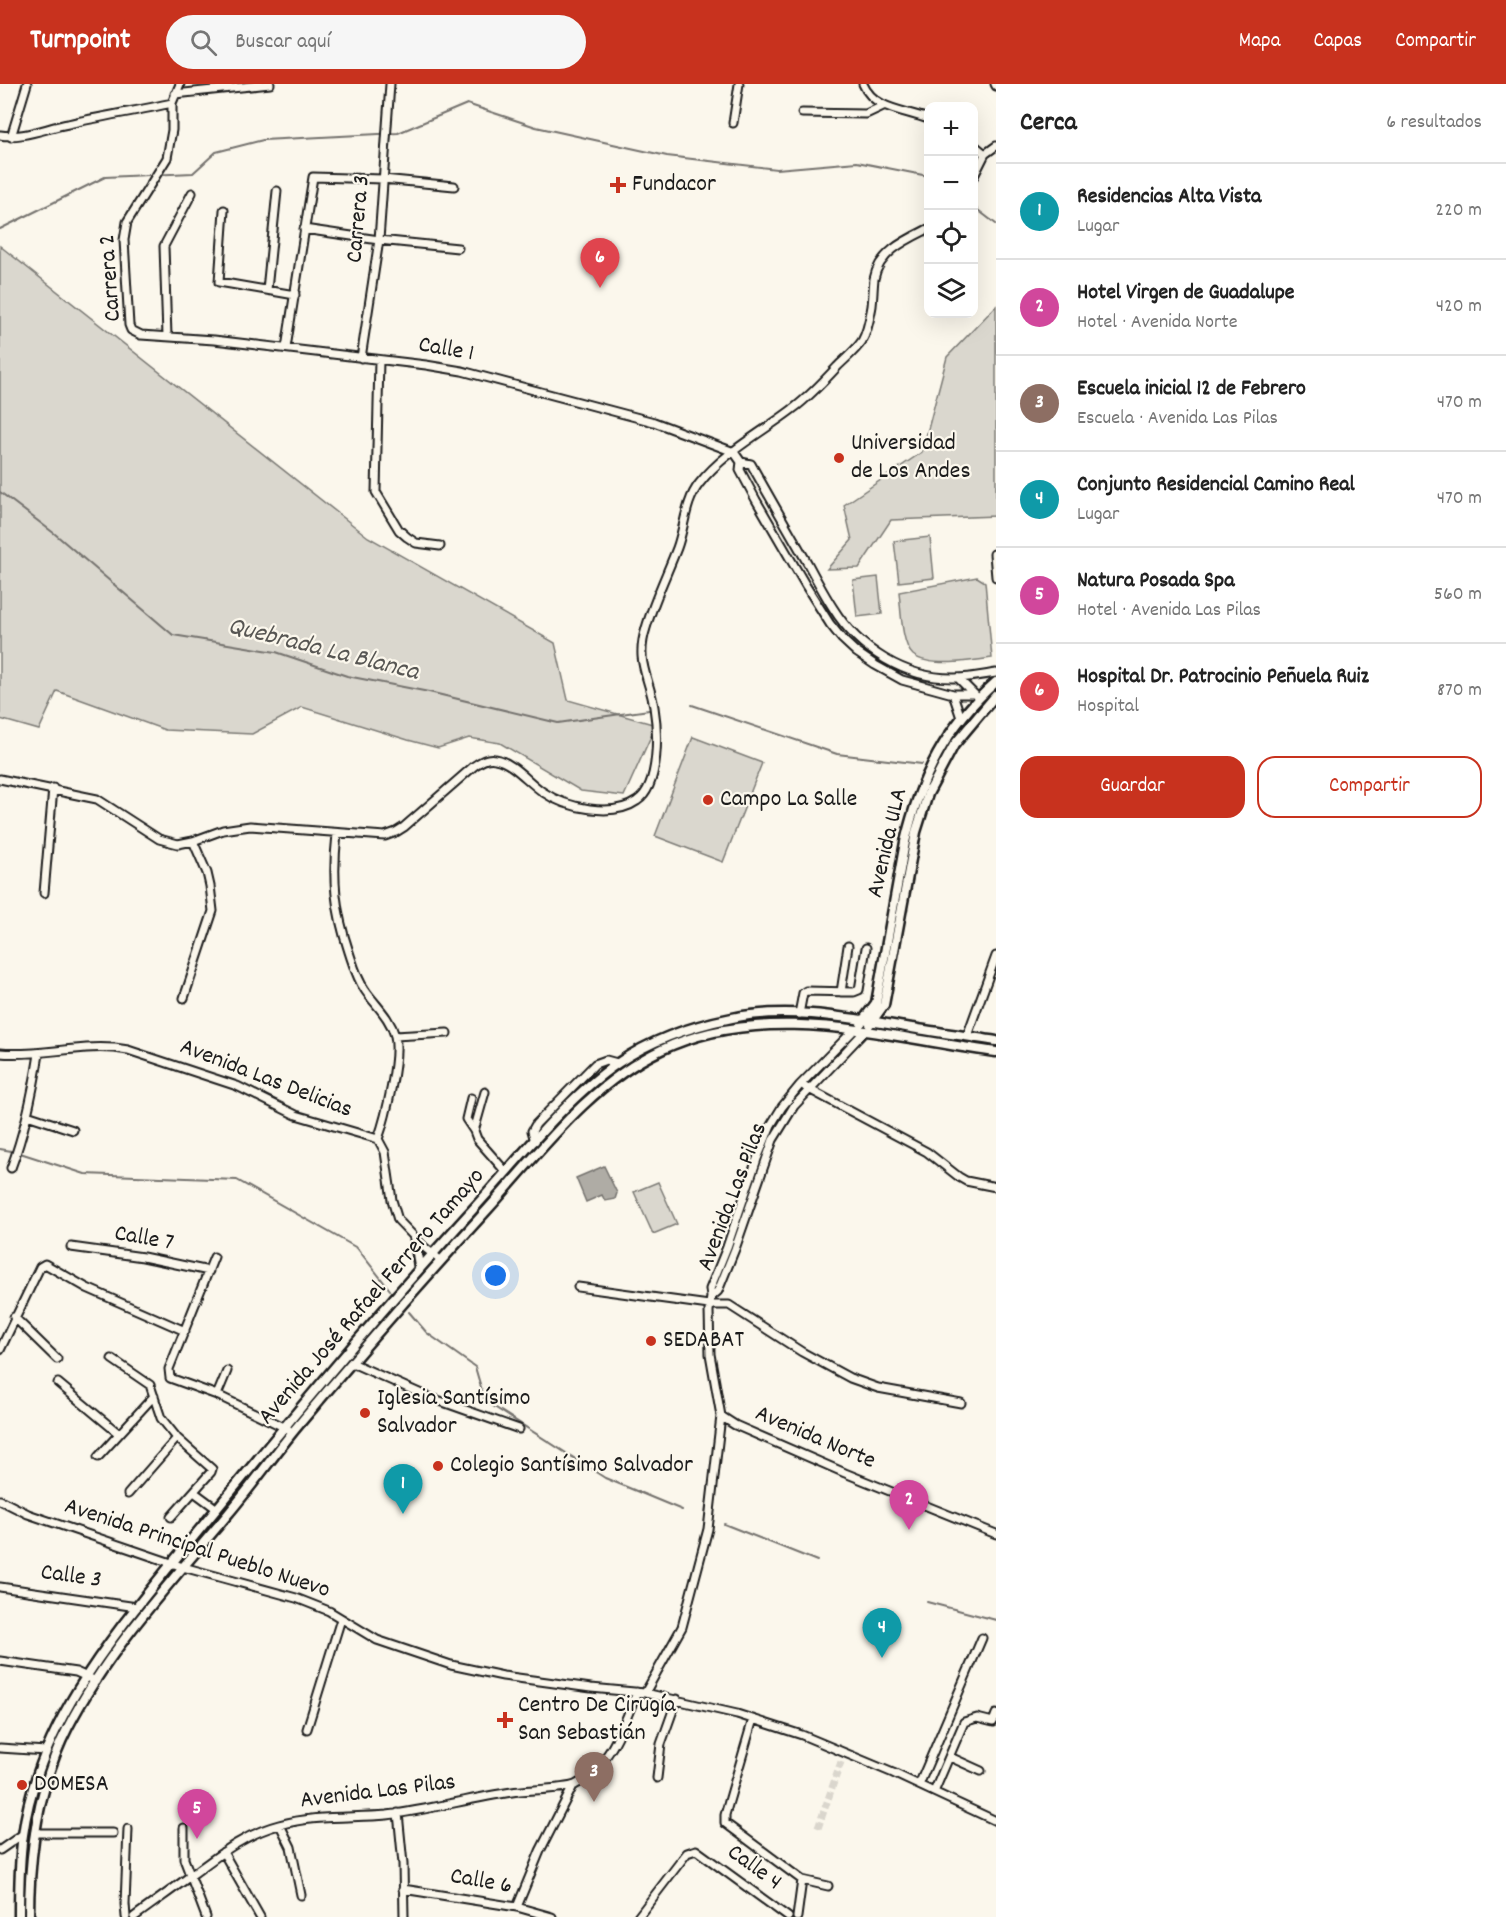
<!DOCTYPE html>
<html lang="es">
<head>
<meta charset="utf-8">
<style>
  :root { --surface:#fff; --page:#f6f6f6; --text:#222; --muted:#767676; --line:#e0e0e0; --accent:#c8321e }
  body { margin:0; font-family:Dekko,sans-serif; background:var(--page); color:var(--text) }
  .controls { position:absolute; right:18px; top:18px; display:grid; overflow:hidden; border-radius:12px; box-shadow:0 6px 24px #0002 }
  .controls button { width:54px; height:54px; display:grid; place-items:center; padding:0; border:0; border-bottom:2px solid var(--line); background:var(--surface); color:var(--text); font:30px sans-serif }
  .you { position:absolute; left:496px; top:1192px; width:21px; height:21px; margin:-15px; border:4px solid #fff; border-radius:50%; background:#1a73e8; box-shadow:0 0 0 9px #1a73e833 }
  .badge { display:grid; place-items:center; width:39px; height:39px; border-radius:50%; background:var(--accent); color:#fff; font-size:20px; font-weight:700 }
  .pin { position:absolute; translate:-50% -50px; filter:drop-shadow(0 2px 3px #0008) }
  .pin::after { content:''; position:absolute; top:32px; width:21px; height:18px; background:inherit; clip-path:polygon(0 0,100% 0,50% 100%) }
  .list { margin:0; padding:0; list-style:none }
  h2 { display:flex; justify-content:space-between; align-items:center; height:78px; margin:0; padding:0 24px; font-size:26px }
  h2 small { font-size:20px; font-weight:400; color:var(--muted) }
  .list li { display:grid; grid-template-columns:39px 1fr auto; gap:18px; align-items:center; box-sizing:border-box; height:96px; padding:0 24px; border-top:2px solid var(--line) }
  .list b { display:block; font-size:22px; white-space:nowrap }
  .list p { margin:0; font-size:20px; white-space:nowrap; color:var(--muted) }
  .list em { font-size:20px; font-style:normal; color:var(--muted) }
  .actions { display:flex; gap:12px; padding:18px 24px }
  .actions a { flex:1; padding:14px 0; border:2px solid var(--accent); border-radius:18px; text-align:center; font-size:21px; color:var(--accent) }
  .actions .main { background:var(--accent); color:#fff }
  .icon { flex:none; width:33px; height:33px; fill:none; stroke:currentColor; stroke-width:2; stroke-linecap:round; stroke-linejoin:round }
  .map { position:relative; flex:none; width:996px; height:1833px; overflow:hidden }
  header { display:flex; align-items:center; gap:36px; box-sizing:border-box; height:84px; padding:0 30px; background:var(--accent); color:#fff }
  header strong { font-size:28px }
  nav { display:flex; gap:33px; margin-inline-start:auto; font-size:21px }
  .search { width:420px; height:54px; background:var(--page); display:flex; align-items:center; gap:15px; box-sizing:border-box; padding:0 21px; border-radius:33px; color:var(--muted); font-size:22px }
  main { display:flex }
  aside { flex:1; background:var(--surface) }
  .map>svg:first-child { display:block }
</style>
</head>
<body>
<header>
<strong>Turnpoint</strong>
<div class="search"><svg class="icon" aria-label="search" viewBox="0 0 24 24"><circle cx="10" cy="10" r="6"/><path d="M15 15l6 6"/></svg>Buscar aquí</div>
<nav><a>Mapa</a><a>Capas</a><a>Compartir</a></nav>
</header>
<main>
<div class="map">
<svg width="996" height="1833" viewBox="0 0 996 1833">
  <rect width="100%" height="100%" fill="#fbf7ec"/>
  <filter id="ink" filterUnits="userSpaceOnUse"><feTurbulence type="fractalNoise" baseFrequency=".0167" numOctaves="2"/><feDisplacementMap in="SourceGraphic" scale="12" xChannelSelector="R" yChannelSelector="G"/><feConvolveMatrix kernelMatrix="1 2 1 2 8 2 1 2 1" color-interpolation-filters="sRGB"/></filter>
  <g filter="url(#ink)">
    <path fill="#dad7ce" stroke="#7b7a75" stroke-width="1.5" d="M0 162 368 453 555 559 568 616 656 641 624 712 581 707 500 659 469 654 438 664 408 656 302 623 252 650 165 646 57 607 39 646 0 635Z
      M996 222V432L891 436 859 484 827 485 852 456 844 421 922 368 947 273Z
      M930 453 934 494 899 498 894 457Z
      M878 493 882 530 857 533 853 496Z
      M977 493 985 498 992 574C973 577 929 584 913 571 901 560 901 524 899 508Z
      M693 653 762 679 723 778 655 752Z
      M658 1098 677 1140 653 1150 634 1108Z"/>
    <path fill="#afaca5" stroke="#74726e" stroke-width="1.5" d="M604 1082 617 1109 615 1115 605 1117 602 1111 586 1118 576 1094Z"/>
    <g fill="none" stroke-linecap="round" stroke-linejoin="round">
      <path stroke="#74726e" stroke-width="2" d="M974 123 996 140
        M0 145 105 93 193 89 216 68 263 56 398 49 467 20 536 43 667 72 777 85 857 78 928 92
        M0 408 55 450 173 551 276 568 347 592 429 608 558 639 649 626
        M692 621 837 670 922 680
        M0 1065 17 1068 85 1090 237 1096 357 1164 390 1206
        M409 1228 427 1249 475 1283 485 1317 605 1394 682 1426
        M724 1440 817 1477
        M927 1518 996 1536"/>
      <path stroke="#dad6cd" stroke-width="7" stroke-dasharray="7 3.5" stroke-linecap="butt" d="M818 1744 842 1675"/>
      <defs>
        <path id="minor" d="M180 0 172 19V46L167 74 127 138 124 156 129 241 131 246 141 251 214 256 426 281 462 287 654 338 734 368
          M863 0C874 26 905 26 928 35
          M995 0 996 2
          M175 10 270 0
          M802 29 866 30 883 22
          M733 39 739 0
          M0 51C21 55 46 44 68 40 102 32 137 27 172 19
          M11 53 27 0
          M974 61 985 70
          M974 92 985 70 996 62
          M224 126 219 198 295 211
          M304 145 379 156 458 164
          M267 206 277 107
          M167 252 164 162 192 109
          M286 264 313 93 383 95 454 102
          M361 274 379 156 390 0
          M379 276 376 408 399 446 407 453 416 459 440 462
          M734 368 741 378 740 386 756 416 806 502 830 540 842 555 856 568 875 581 902 596 953 610H974
          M741 378 751 380C770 414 789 447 808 480 816 495 824 510 833 524 859 566 906 595 955 594 969 594 983 591 996 589
          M994 470 996 493
          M958 594 975 611
          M953 610 961 634
          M0 695 97 715 159 755 178 760 193 757 223 746 250 742 385 752 396 748 404 743 474 682C480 678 487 673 495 675 513 678 528 698 543 708 566 724 613 734 637 717 660 702 658 647 654 623 649 592 635 578 646 544 654 516 667 490 677 464 685 442 685 418 699 400 724 368 763 348 794 324 810 312 824 297 837 283 845 275 856 266 862 257 868 247 870 233 872 222 873 213 873 204 874 195 879 168 906 156 928 145
          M337 750C332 794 335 826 349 868 353 880 357 895 365 906 375 921 390 933 395 952 400 974 386 1033 378 1055
          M44 809 53 704
          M841 908 848 862
          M184 914 213 827 210 802 207 789 193 757
          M799 930 803 909 806 907 854 908 859 906 866 864
          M395 952 447 949
          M967 952 996 872
          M0 969C43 973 85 958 128 966L237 1002 296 1031 378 1055
          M805 1003 927 1068 959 1093 966 1097 996 1103
          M485 1008 474 1047 477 1055 506 1088
          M471 1014 466 1035 474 1047
          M27 1031 73 1046
          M378 1055 385 1068 392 1116 398 1136 424 1163 440 1176
          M535 1057 532 1047 536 1040 595 980 606 976 617 979
          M11 1084C25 1047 33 1008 39 970
          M71 1163 143 1173 209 1187
          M214 1173 169 1285 170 1294 217 1311 288 1345
          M578 1203 709 1221H729L802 1268 850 1294 878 1304 961 1319
          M711 1213 718 1207 735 1165 773 1056 794 1022 865 947
          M14 1233 57 1275
          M0 1266 40 1183 45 1180 87 1204 185 1247
          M112 1275 150 1301 161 1334 177 1354 212 1385 211 1388 171 1433
          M352 1279 426 1312 519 1345
          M58 1299 118 1349
          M217 1311 227 1287
          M721 1332 735 1341 845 1389 996 1450
          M98 1373 154 1312
          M194 1408 217 1425
          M128 1410 177 1354
          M0 1416 28 1430 183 1483 296 1514 329 1527 377 1556 451 1581 503 1592 591 1604 645 1609 737 1630 771 1641 802 1651 893 1689 996 1737
          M0 1503 137 1523
          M0 1577 76 1588 96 1597
          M645 1609 682 1543 708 1445 721 1332 710 1270 709 1227 711 1213 710 1205 727 1163 757 1075 771 1041 782 1023 800 1001 854 946
          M753 1635 725 1731V1739L802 1796 828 1802
          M307 1645 341 1535
          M0 1664 46 1667
          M950 1673 981 1687
          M657 1694 661 1660 677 1615
          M919 1701 982 1554
          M934 1708 964 1638 977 1634 993 1638 996 1630
          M398 1729 403 1780 404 1833
          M280 1741 291 1763 301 1811
          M184 1744V1775L206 1833
          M35 1749H113
          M0 1766 23 1750
          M223 1768 260 1833
          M403 1805 517 1823 552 1833
          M517 1823 540 1767 573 1702
          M126 1833 125 1820 128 1745
          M134 1833C153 1819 173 1805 193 1790 220 1770 245 1750 279 1741 315 1731 350 1734 387 1731 430 1726 470 1714 512 1708 525 1706 567 1705 575 1701 609 1683 624 1641 637 1608
          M638 1833 687 1769 696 1766 788 1833
          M797 1833 802 1796"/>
        <path id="tertiary" d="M861 939 876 919 905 758C920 694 946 642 996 598
          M870 940 884 921 916 748 928 710 954 661 996 611
          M415 1155 419 1183
          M19 1833C19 1806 19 1778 23 1751 37 1645 106 1560 172 1479 271 1359 370 1238 476 1122 519 1075 566 1014 618 979 651 956 692 942 732 934 789 922 850 934 906 943 936 948 966 952 996 957
          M29 1833C29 1768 38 1701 68 1643 108 1565 172 1497 228 1430 252 1402 273 1372 296 1344 358 1270 421 1198 487 1126 539 1069 589 1000 661 966 766 916 887 953 996 968"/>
      </defs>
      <use href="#minor" stroke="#1c1c1c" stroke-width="11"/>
      <use href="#tertiary" stroke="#1c1c1c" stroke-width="13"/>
      <use href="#minor" stroke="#fbf7ec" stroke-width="7"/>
      <use href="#tertiary" stroke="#fbf7ec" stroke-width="8"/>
    </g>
  </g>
  <g fill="#c8321e" stroke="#fbf7ec" stroke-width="2">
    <path d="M615 92h6v6h6v6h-6v6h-6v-6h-6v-6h6z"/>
    <circle cx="839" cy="374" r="6"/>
    <circle cx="708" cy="716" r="6"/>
    <circle cx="651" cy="1257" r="6"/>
    <circle cx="365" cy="1329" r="6"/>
    <circle cx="438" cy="1382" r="6"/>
    <path d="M502 1627h6v6h6v6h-6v6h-6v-6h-6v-6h6z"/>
    <circle cx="22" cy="1701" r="6"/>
  </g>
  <g text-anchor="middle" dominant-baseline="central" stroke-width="4.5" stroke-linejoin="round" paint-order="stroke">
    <g font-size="24" fill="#1c1c1c" stroke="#fbf7ec" text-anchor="start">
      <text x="632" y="101">Fundacor</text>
      <text x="851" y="360">Universidad<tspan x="851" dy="28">de Los Andes</tspan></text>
      <text x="720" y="716">Campo La Salle</text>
      <text x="663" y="1257">SEDABAT</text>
      <text x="377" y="1315">Iglesia Santísimo<tspan x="377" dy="28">Salvador</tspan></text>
      <text x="450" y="1382">Colegio Santísimo Salvador</text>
      <text x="518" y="1622">Centro De Cirugía<tspan x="518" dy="28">San Sebastián</tspan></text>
      <text x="34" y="1701">DOMESA</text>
    </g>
    <g font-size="24" fill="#1c1c1c" stroke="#fbf7ec">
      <text transform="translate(359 135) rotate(-85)">Carrera 3</text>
      <text transform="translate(111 194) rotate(-94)">Carrera 2</text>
      <text transform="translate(446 266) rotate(10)">Calle 1</text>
      <text transform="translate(888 759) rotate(-77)">Avenida ULA</text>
      <text transform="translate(266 995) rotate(21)">Avenida Las Delicias</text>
      <text transform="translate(733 1113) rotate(-69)">Avenida Las Pilas</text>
      <text transform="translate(144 1155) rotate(10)">Calle 7</text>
      <text transform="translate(372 1213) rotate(-49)">Avenida José Rafael Ferrero Tamayo</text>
      <text transform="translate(815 1354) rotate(23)">Avenida Norte</text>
      <text transform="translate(197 1465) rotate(18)">Avenida Principal Pueblo Nuevo</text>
      <text transform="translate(71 1493) rotate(8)">Calle 3</text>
      <text transform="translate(378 1708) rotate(-7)">Avenida Las Pilas</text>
      <text transform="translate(754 1784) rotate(36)">Calle 4</text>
      <text transform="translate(481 1798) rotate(10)">Calle 6</text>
    </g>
    <g font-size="26" font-style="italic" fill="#575653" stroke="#fbf7ec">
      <text transform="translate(323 566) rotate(14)">Quebrada La Blanca</text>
    </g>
  </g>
</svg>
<div class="controls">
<button>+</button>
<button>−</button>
<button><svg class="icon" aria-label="locate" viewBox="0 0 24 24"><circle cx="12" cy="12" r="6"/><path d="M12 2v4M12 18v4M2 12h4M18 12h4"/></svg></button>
<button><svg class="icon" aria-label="layers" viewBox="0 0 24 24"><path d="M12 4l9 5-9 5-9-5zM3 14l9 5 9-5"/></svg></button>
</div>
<div class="you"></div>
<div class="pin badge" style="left:403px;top:1430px;background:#0f9aa8">1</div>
<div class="pin badge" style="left:909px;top:1446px;background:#d1479c">2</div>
<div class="pin badge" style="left:594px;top:1718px;background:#8d6e63">3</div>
<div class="pin badge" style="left:882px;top:1574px;background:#0f9aa8">4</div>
<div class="pin badge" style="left:197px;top:1755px;background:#d1479c">5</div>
<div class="pin badge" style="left:600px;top:204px;background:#e0444e">6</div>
</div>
<aside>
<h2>Cerca<small>6 resultados</small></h2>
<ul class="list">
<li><span class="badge" style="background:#0f9aa8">1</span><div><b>Residencias Alta Vista</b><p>Lugar</p></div><em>220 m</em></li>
<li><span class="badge" style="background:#d1479c">2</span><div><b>Hotel Virgen de Guadalupe</b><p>Hotel · Avenida Norte</p></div><em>420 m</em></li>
<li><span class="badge" style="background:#8d6e63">3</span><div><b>Escuela inicial 12 de Febrero</b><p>Escuela · Avenida Las Pilas</p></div><em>470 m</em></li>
<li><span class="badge" style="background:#0f9aa8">4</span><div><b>Conjunto Residencial Camino Real</b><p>Lugar</p></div><em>470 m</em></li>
<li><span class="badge" style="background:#d1479c">5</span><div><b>Natura Posada Spa</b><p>Hotel · Avenida Las Pilas</p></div><em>560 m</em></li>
<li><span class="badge" style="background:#e0444e">6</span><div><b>Hospital Dr. Patrocinio Peñuela Ruiz</b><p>Hospital</p></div><em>870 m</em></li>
</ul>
<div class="actions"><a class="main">Guardar</a><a>Compartir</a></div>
</aside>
</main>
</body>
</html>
